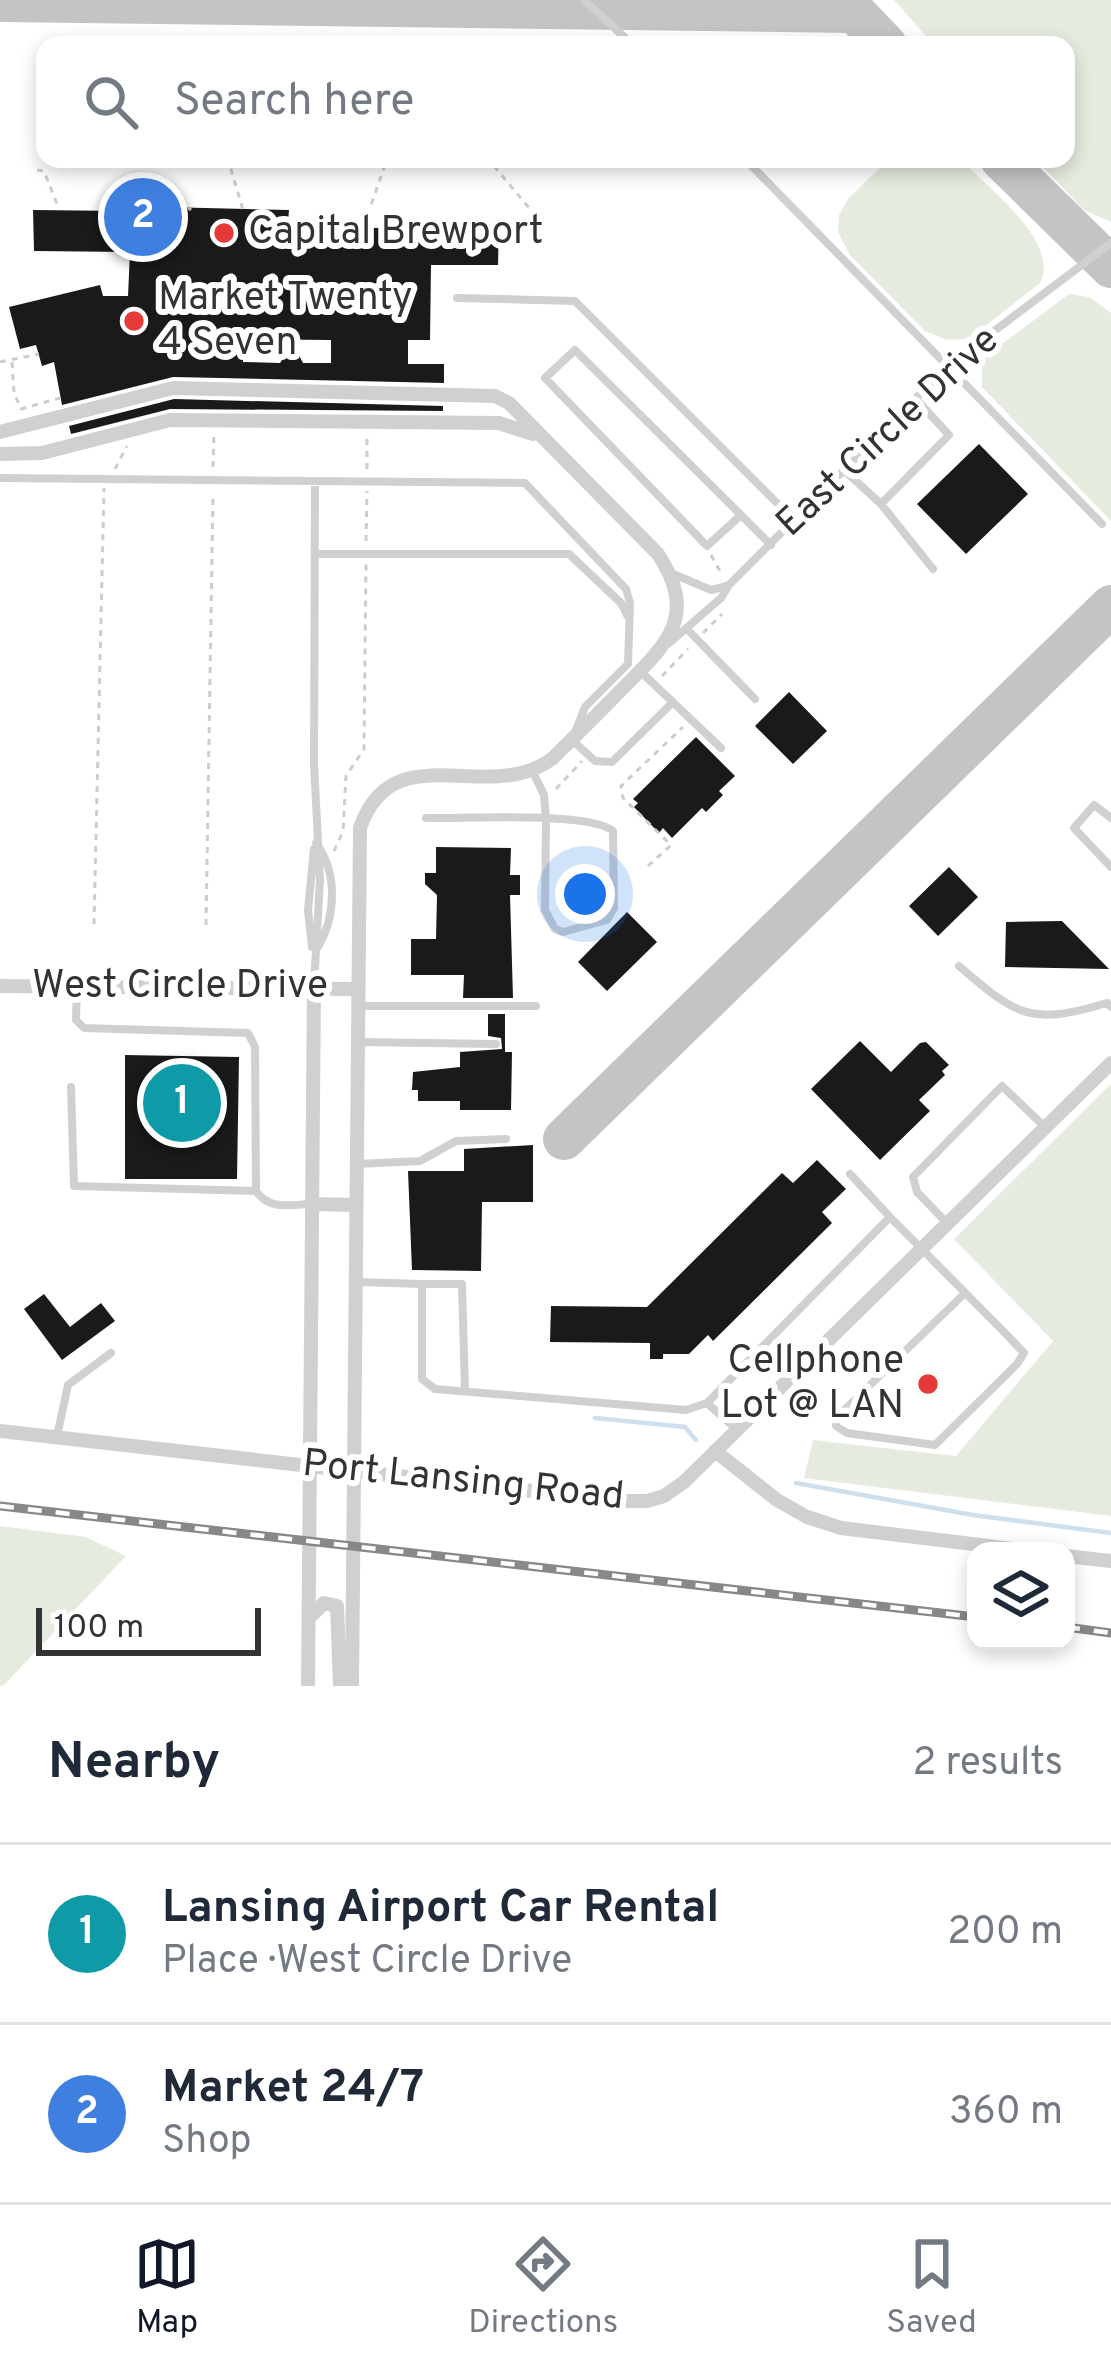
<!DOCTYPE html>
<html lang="en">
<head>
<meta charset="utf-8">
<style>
  :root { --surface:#fff; --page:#f2f2f3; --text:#1f2937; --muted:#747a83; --line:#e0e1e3; --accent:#111827 }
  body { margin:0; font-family:Overpass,sans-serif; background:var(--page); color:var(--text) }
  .controls { position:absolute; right:36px; bottom:36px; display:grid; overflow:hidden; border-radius:24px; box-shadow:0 6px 18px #0003 }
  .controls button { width:108px; height:108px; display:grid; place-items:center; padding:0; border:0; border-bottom:3px solid var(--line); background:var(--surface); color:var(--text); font:60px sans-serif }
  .scale { position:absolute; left:36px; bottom:30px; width:225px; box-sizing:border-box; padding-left:12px; border:6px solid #333; border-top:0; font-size:33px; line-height:42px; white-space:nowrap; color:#333; -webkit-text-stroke:9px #fff; paint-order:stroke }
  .you { position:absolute; left:585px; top:894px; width:42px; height:42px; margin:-30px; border:9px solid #fff; border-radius:50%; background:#1a73e8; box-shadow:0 0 0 18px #1a73e833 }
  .badge { display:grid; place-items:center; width:78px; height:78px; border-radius:50%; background:var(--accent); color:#fff; font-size:39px; font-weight:700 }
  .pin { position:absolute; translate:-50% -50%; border:6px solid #fff; box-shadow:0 3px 12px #0006 }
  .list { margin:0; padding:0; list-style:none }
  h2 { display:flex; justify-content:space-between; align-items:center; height:156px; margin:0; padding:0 48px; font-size:51px }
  h2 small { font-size:39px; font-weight:400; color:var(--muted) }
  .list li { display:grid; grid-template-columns:78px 1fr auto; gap:36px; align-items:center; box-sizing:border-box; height:180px; padding:0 48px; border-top:3px solid var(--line) }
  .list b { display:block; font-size:45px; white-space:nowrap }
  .list p { margin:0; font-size:39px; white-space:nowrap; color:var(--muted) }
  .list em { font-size:39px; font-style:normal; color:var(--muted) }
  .icon { flex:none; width:66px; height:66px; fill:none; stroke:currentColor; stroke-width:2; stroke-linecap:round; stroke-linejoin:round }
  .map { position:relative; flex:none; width:1111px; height:1686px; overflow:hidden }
  .search { position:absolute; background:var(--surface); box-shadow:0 6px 18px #0003; left:36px; right:36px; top:36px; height:132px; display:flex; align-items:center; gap:30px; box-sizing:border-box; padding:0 42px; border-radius:24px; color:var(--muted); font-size:45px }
  .sheet { height:516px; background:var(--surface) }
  nav { display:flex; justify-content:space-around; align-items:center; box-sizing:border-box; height:168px; border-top:3px solid var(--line); background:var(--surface); font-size:33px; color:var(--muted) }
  nav a { display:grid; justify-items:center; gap:6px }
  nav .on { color:var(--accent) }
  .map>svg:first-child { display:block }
</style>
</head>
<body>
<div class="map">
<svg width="1111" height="1686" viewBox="0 0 1111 1686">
  <rect width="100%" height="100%" fill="#fff"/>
  <path fill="#e5ecdf" d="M894 0H1111V222L1084 210 1035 159H1066V45H934Z
    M889 159H960C987 187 1061 242 1040 283L969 339 947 340 925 331 850 255 838 232 839 215 848 199Z
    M1069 294 1089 297 1111 313V521L982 387V365L987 355Z
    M1111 1084V1516L804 1478 813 1440 956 1456 1053 1341 954 1239Z
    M0 1526 86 1537 126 1556 3 1686H0Z"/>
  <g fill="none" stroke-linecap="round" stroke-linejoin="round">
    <path stroke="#cedfee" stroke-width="4.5" d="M595 1418 685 1427 696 1440
      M796 1483 973 1515 1111 1533"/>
    <path stroke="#c4c4c4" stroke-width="42" d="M843 0 886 45
      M0 1 853 12
      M1001 159 1111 267
      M564 1139 1111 606"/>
  </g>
  <path fill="#1a1a1a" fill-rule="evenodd" d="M123 206 289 210 288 222H295V227L387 228V220L499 221 498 265H431L430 340H408V364H444V383L173 377 62 405 54 362 42 366 36 345 20 349 9 307 100 285 103 296H128L130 252 34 251 33 210 122 211ZM243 339 331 340V363H303L293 344 280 363 243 362Z
    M174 399 443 406V411L170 409 71 434 69 426Z
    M979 444 1028 494 966 554 917 504Z
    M789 692 827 731 793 764 755 726Z
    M696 737 735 776 719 791 723 795 706 812 702 808 672 838 663 828 659 833 634 807 638 803 633 799Z
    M436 847 511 848 510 875H520V895H510L513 998H463L464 975H411V939H436L437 895 425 884V873H436Z
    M949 867 978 897 938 936 909 906Z
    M627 912 657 942 607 991 578 962Z
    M1062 921 1109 969 1005 967 1006 922Z
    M488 1014H505V1052H512L511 1110H460V1101H418V1090H412L413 1072 460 1067V1052L502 1049 501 1038 488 1036Z
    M860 1041 891 1072 920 1043 926 1042 949 1065 942 1071 945 1075 919 1100 930 1111 880 1160 811 1089Z
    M125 1055 239 1057 237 1179H125Z
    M533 1145V1202H482L481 1271 412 1270 408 1171H464V1149Z
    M817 1160 846 1189 822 1212 832 1223 713 1341 708 1335 689 1354H663V1359H650V1343L550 1342 551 1306 647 1307 782 1173 793 1183Z
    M44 1294 70 1327 101 1303 115 1321 62 1360 24 1309Z"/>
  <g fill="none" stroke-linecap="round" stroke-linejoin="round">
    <path stroke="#cdcdcd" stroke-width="3" stroke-dasharray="6 6" stroke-linecap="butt" d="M223 163H229L243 210
      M494 166 530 209V216L509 233H499
      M37 170 44 171 59 209
      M150 182 156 181 191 210
      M371 228 370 208 387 159
      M0 362 39 354
      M12 362 14 393 21 409 60 398
      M213 467 214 434
      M115 469 127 446
      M367 469V437
      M366 541 367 491
      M711 555 721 573
      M703 633 722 614
      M662 676 688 649
      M556 789 582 761
      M334 851 343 831 346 776 364 749 366 563
      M648 866 671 845 623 798 621 786 683 727
      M94 924 104 488
      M206 925 213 494"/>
    <path stroke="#d0d0d0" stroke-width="8" d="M584 0 633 45
      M745 159 1102 524
      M457 298 575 301 795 521
      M845 471 881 504 933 569
      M0 478 525 483 626 589 630 603 628 664 585 707 572 740 595 761 612 762 673 702
      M881 504 949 435 916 399
      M741 515 575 350 545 378 707 546 741 515 771 545
      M315 554H569L621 603 628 617
      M671 573 711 590 727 586
      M688 630 755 699
      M668 644 721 598 729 585 949 365 1111 243
      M640 671 721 748
      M426 818C462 819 590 811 613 831L614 908 607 920 563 932 555 929 545 910 546 819 544 795 532 770
      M1111 818 1094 805 1074 828 1111 867
      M316 843C338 873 336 916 318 947
      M312 947 308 910 314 849
      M959 966C1017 1016 1030 1026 1107 1003L1111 1007
      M314 985 320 880 314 764 315 481
      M77 988 76 1020 84 1028 248 1033 255 1047 256 1191C269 1210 288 1205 310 1204
      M358 1006H536
      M358 1042 496 1044
      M71 1087 74 1186 256 1191
      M357 1164 420 1161 456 1141 506 1139
      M890 1217 1007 1335 1024 1353 1017 1364 935 1445 847 1433 836 1426 837 1417 965 1293
      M947 1223 917 1192 913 1177 1002 1086 1046 1128
      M357 1282 422 1284
      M465 1391 462 1284H422V1379L435 1389 686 1410 707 1403 735 1428
      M707 1403 890 1217 850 1174
      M57 1436 68 1385 111 1353"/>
    <path stroke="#d0d0d0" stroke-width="14" d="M0 432 173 388 495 396 509 403 658 554C700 618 665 646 620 691 598 714 575 736 553 758 490 807 393 732 360 828L352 1686
      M0 454 42 453 170 420 499 423 533 434
      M0 986 356 989
      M311 1204 355 1205
      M0 1431 620 1501H647L664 1496 684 1482 1111 1063
      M715 1451 777 1500 807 1517 841 1528 1030 1551
      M1066 1556 1111 1561
      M310 1617 324 1603 337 1606 340 1686
      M308 1686 314 987"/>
    <defs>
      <path id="rail" d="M0 1506 976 1617
        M1066 1627 1111 1633"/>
    </defs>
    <use href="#rail" stroke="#888" stroke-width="9"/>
    <use href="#rail" stroke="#fff" stroke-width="4.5" stroke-dasharray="14" stroke-linecap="butt"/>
  </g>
  <g fill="#e63a38" stroke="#fff" stroke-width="4.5">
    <circle cx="224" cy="233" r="12"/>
    <circle cx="134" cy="321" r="12"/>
    <circle cx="928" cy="1384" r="12"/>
  </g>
  <g text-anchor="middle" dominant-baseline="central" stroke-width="12" stroke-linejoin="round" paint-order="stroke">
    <g font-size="39" fill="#333" stroke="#fff" text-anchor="start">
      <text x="248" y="233">Capital Brewport</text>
      <text x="158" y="299">Market Twenty<tspan x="158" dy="45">4 Seven</tspan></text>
      <text x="904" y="1362" text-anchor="end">Cellphone<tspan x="904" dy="45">Lot @ LAN</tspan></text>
    </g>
    <g font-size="39" fill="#333" stroke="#fff">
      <text transform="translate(889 433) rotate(-43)">East Circle Drive</text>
      <text x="180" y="987">West Circle Drive</text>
      <text transform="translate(463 1482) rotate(6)">Port Lansing Road</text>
    </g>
  </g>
</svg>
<div class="controls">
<button><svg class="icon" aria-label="layers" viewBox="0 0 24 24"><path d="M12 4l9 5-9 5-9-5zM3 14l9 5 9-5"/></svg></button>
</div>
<div class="scale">100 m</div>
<div class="you"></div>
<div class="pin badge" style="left:182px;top:1103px;background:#0f9aa8">1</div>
<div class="pin badge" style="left:143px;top:217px;background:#3f7fe0">2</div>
<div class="search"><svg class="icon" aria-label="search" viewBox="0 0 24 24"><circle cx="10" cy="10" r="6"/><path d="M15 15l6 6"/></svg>Search here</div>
</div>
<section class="sheet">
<h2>Nearby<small>2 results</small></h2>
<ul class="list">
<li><span class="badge" style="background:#0f9aa8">1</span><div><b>Lansing Airport Car Rental</b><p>Place · West Circle Drive</p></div><em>200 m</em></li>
<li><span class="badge" style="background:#3f7fe0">2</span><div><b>Market 24/7</b><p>Shop</p></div><em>360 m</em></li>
</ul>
</section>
<nav>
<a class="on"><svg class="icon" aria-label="map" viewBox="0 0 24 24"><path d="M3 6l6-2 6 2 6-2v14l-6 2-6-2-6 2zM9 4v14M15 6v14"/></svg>Map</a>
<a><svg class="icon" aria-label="directions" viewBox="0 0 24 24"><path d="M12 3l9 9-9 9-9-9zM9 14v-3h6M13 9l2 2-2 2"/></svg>Directions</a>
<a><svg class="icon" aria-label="saved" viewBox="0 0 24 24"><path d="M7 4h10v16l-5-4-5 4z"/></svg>Saved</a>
</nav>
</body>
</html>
